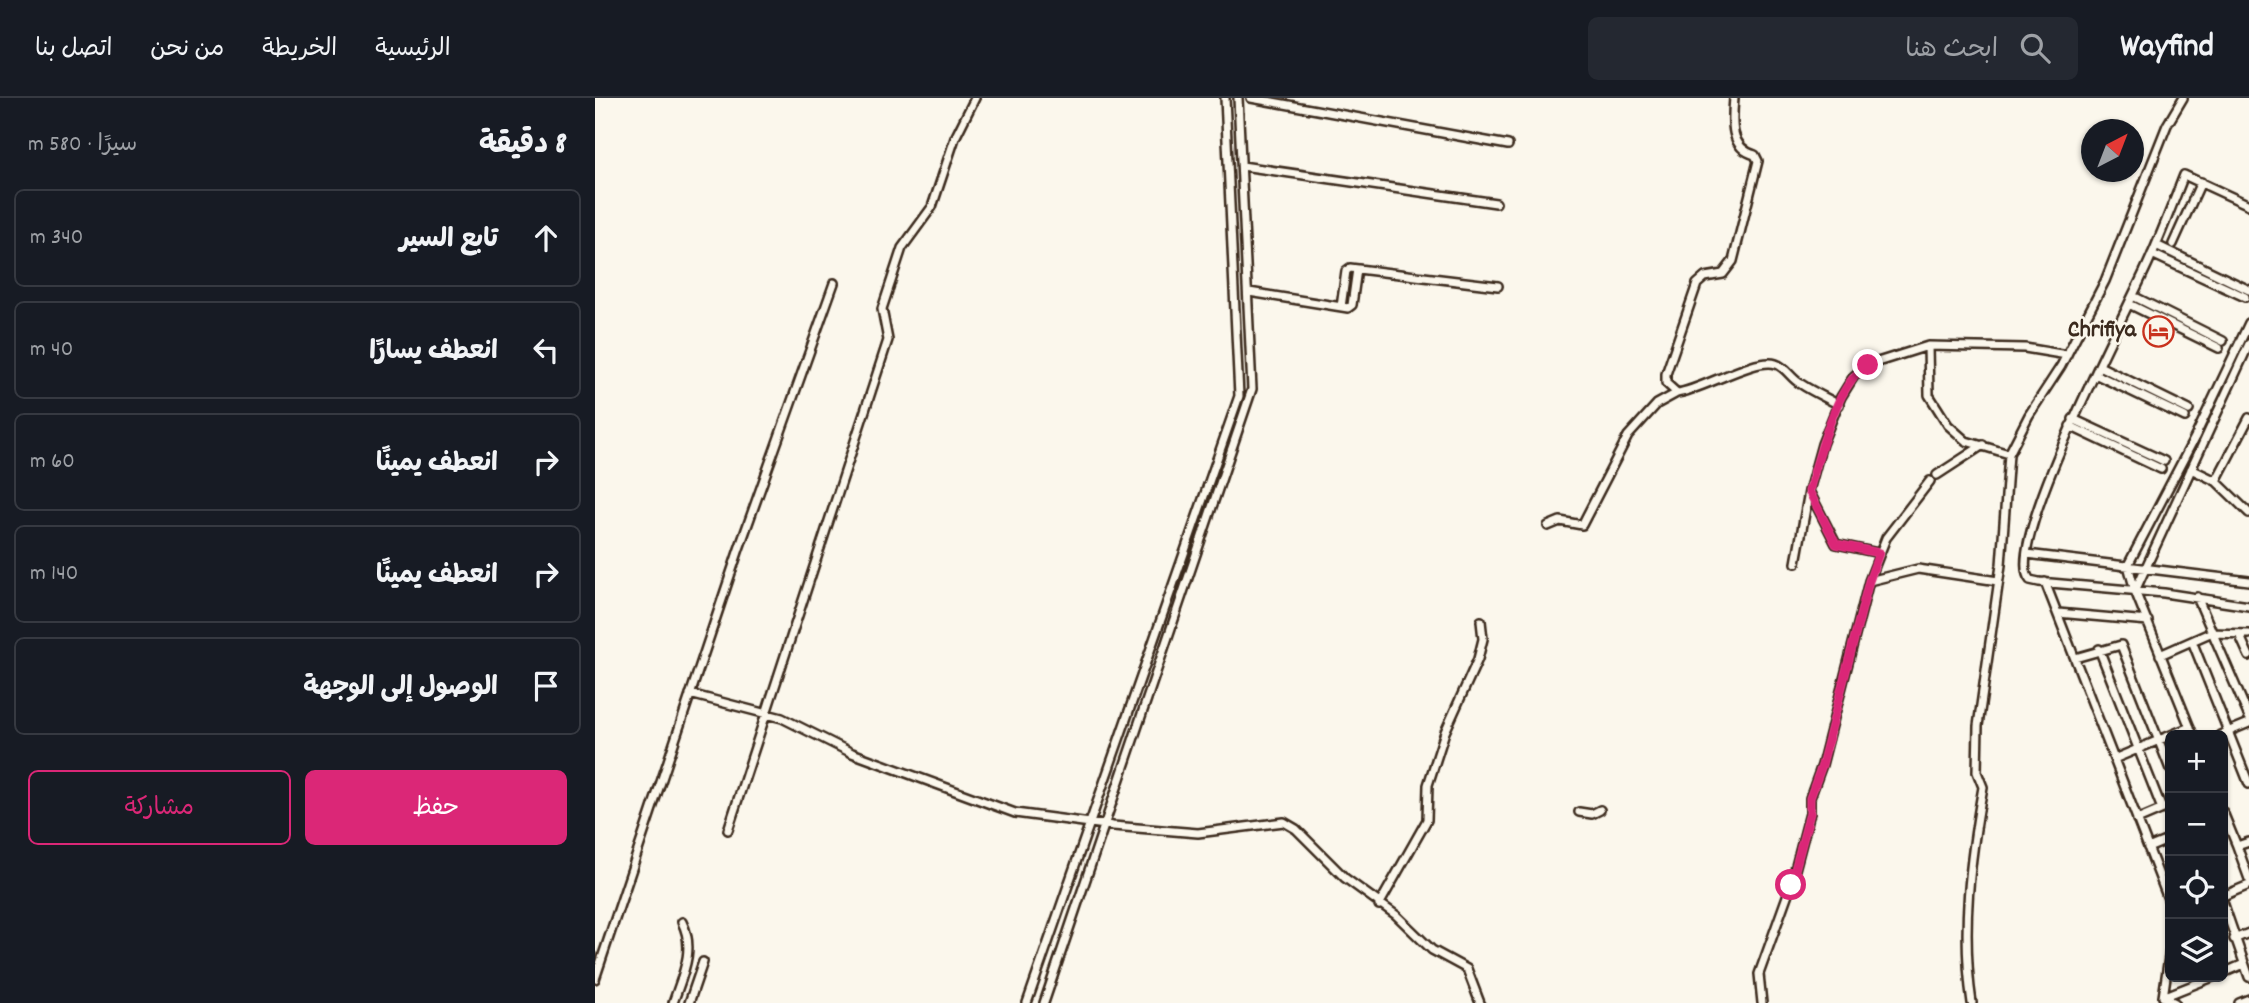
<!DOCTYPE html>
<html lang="ar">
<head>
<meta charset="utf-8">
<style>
  :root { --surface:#171b24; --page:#242831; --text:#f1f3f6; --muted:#9ea1a6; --line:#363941; --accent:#db2777 }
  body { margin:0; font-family:Dekko,"Playpen Sans Arabic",sans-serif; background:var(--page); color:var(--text); direction:rtl }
  .controls { position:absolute; right:21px; bottom:21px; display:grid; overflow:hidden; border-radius:10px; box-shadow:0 2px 5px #0004 }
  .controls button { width:63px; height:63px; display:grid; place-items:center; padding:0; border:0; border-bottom:2px solid var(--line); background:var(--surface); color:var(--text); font:35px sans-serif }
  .compass { position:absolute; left:1486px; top:21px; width:63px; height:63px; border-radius:50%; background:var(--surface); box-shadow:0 2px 5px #0004; rotate:42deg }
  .stop { position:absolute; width:21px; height:21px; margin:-16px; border:5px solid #db2777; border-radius:50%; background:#fff }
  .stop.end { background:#db2777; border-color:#fff; box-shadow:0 2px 7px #0008 }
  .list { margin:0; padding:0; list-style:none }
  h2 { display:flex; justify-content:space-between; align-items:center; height:91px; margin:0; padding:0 28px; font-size:30px }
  h2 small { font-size:23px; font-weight:400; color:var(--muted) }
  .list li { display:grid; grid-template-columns:46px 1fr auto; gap:21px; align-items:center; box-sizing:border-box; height:98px; margin:0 14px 14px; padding:0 14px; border:2px solid var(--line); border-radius:10px }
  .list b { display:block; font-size:26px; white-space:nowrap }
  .list em { font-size:23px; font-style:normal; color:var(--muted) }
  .actions { display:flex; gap:14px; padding:21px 28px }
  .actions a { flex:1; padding:16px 0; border:2px solid var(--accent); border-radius:10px; text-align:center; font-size:24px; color:var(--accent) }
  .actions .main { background:var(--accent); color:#fff }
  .icon { flex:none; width:38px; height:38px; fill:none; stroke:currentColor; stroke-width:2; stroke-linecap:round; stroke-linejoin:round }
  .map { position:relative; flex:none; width:1654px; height:905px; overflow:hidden; direction:ltr }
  header { display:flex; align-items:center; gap:42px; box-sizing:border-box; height:98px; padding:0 35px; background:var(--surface); border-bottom:2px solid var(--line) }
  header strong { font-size:33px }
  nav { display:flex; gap:38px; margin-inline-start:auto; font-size:24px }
  .search { width:490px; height:63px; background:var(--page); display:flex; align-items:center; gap:18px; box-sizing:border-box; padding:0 24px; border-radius:10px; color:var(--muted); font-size:26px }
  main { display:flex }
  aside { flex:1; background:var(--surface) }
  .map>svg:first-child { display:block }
</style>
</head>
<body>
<header>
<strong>Wayfind</strong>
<div class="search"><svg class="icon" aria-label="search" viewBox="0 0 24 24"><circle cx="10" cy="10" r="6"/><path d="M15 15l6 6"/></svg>ابحث هنا</div>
<nav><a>الرئيسية</a><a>الخريطة</a><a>من نحن</a><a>اتصل بنا</a></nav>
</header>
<main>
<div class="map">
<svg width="1654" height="905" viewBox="0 0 1654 905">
  <rect width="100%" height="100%" fill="#fbf7ec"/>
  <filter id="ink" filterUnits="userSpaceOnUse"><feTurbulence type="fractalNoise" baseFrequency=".0143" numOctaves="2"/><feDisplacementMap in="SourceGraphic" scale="14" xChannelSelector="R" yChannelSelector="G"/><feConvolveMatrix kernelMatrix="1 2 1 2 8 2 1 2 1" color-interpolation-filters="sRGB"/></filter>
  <g filter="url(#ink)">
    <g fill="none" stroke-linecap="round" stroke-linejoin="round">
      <defs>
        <path id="street" d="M656 0 913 47
          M1139 0C1137 23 1134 50 1160 57L1163 63 1138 163 1128 176 1110 179 1102 186 1071 276V285L1082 295C1107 292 1160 259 1181 266 1191 269 1196 281 1206 286 1218 294 1232 300 1244 307
          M647 68 901 105
          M1654 107 1589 77C1578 105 1567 134 1555 161 1536 206 1405 450 1435 482L1444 484 1569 495 1654 508
          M1578 146 1606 84
          M1561 147 1654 192
          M1557 156 1650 199
          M654 194 753 210 757 207 762 171
          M1538 198 1628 243
          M1534 206 1624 250
          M746 209 751 173 755 170 903 188
          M1333 248 1334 297 1353 327 1371 343 1414 356
          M1504 268 1594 312
          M1500 276 1590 319
          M1478 321 1569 363
          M1475 328 1566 371
          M1596 371 1621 383 1654 415
          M1342 377 1388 347
          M1621 383 1654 320
          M953 428 965 423 987 427 1033 338 1062 306 1082 295
          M1284 455 1241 446 1214 393 1227 346 1246 299 1259 278 1273 267 1333 248 1430 250 1472 257
          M1432 456 1654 483
          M1201 465 1214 393
          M1274 483 1323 471 1403 483
          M1450 484 1519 661 1595 629
          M1540 493 1654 246
          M1602 499 1654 619
          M1463 515 1553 523
          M1644 536 1654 558
          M1597 543 1654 686
          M1504 551 1567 711
          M1565 557 1615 535 1654 536
          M1480 560 1526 547 1575 671
          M95 596 187 620 257 655 420 715 518 728 603 735 689 724 701 731 750 780 801 817 837 852 872 871 885 905
          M1598 637 1540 493 1533 467 1600 339 1654 225
          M1625 637 1654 625
          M1519 661 1575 806
          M984 714 997 716 1005 712
          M1628 714 1642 748 1654 744
          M1542 722 1575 708
          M133 732 293 242 287 211 307 150 337 109 360 40 380 0
          M1642 748 1654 781
          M1553 750 1575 741
          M1628 798 1654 787
          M1628 804 1654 879
          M784 807 832 722 833 687 850 634 883 561 888 541 886 523
          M1639 841 1654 835
          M1575 852 1568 899 1580 905
          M1628 875 1649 866
          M0 881 144 451 239 185
          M1568 899 1618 879
          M78 905C87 878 101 852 87 824
          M94 905 108 864
          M432 905 644 298 630 0
          M449 905 657 291 643 0
          M1167 905 1164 876 1196 787 1215 715V700L1227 667 1274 483 1291 440 1335 383
          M1377 905C1366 832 1375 761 1388 689L1382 674 1383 628 1406 467 1414 356 1434 317 1466 268 1510 183 1572 27 1588 0
          M1644 905 1654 901"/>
      </defs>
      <use href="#street" stroke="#3b2a1e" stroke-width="12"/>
      <use href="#street" stroke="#fbf7ec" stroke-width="7"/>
    </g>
  </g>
  <g fill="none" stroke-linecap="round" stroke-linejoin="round" filter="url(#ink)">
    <path stroke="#db2777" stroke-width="9" d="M1196 787 1215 715V700L1227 667 1274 483 1284 455 1241 446 1214 393C1224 359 1241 284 1273 267"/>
  </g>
  <defs>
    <symbol id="hotel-ring" viewBox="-11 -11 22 22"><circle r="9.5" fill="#fbf7ec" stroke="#c8321e" stroke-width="1.5"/><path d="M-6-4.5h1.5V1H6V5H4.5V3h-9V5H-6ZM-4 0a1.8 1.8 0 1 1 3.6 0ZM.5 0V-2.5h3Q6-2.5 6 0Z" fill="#c8321e"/></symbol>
  </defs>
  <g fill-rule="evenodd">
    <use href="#hotel-ring" x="1546" y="216" width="35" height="35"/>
  </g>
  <g text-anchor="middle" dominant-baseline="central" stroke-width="5" stroke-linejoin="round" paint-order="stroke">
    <g font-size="24" font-weight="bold" fill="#3b2a1e" stroke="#fbf7ec" text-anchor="end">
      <text x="1541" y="233">Chrifiya</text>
    </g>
  </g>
</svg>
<div class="controls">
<button>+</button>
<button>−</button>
<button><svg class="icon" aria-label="locate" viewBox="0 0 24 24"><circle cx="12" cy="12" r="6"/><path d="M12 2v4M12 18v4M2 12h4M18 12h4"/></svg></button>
<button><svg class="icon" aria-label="layers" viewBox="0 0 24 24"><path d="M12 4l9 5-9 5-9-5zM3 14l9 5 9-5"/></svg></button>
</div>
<svg class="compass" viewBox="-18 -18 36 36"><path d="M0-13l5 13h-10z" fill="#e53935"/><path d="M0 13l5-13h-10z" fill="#9ea1a6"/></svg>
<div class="stop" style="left:1196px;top:787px"></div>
<div class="stop end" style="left:1273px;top:267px"></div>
</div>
<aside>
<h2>8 دقيقة<small>سيرًا · 580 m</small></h2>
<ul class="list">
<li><svg class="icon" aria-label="ahead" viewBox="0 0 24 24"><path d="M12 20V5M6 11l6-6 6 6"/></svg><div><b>تابع السير</b></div><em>340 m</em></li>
<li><svg class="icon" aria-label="left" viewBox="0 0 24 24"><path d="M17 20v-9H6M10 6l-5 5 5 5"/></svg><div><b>انعطف يسارًا</b></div><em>40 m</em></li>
<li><svg class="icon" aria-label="right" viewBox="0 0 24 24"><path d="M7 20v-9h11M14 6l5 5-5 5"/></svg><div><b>انعطف يمينًا</b></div><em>60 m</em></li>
<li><svg class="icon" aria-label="right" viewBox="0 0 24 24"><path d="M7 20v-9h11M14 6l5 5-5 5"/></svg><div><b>انعطف يمينًا</b></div><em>140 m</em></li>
<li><svg class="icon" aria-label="arrive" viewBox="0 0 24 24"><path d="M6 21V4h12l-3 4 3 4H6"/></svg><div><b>الوصول إلى الوجهة</b></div></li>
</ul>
<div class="actions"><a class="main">حفظ</a><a>مشاركة</a></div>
</aside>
</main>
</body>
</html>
